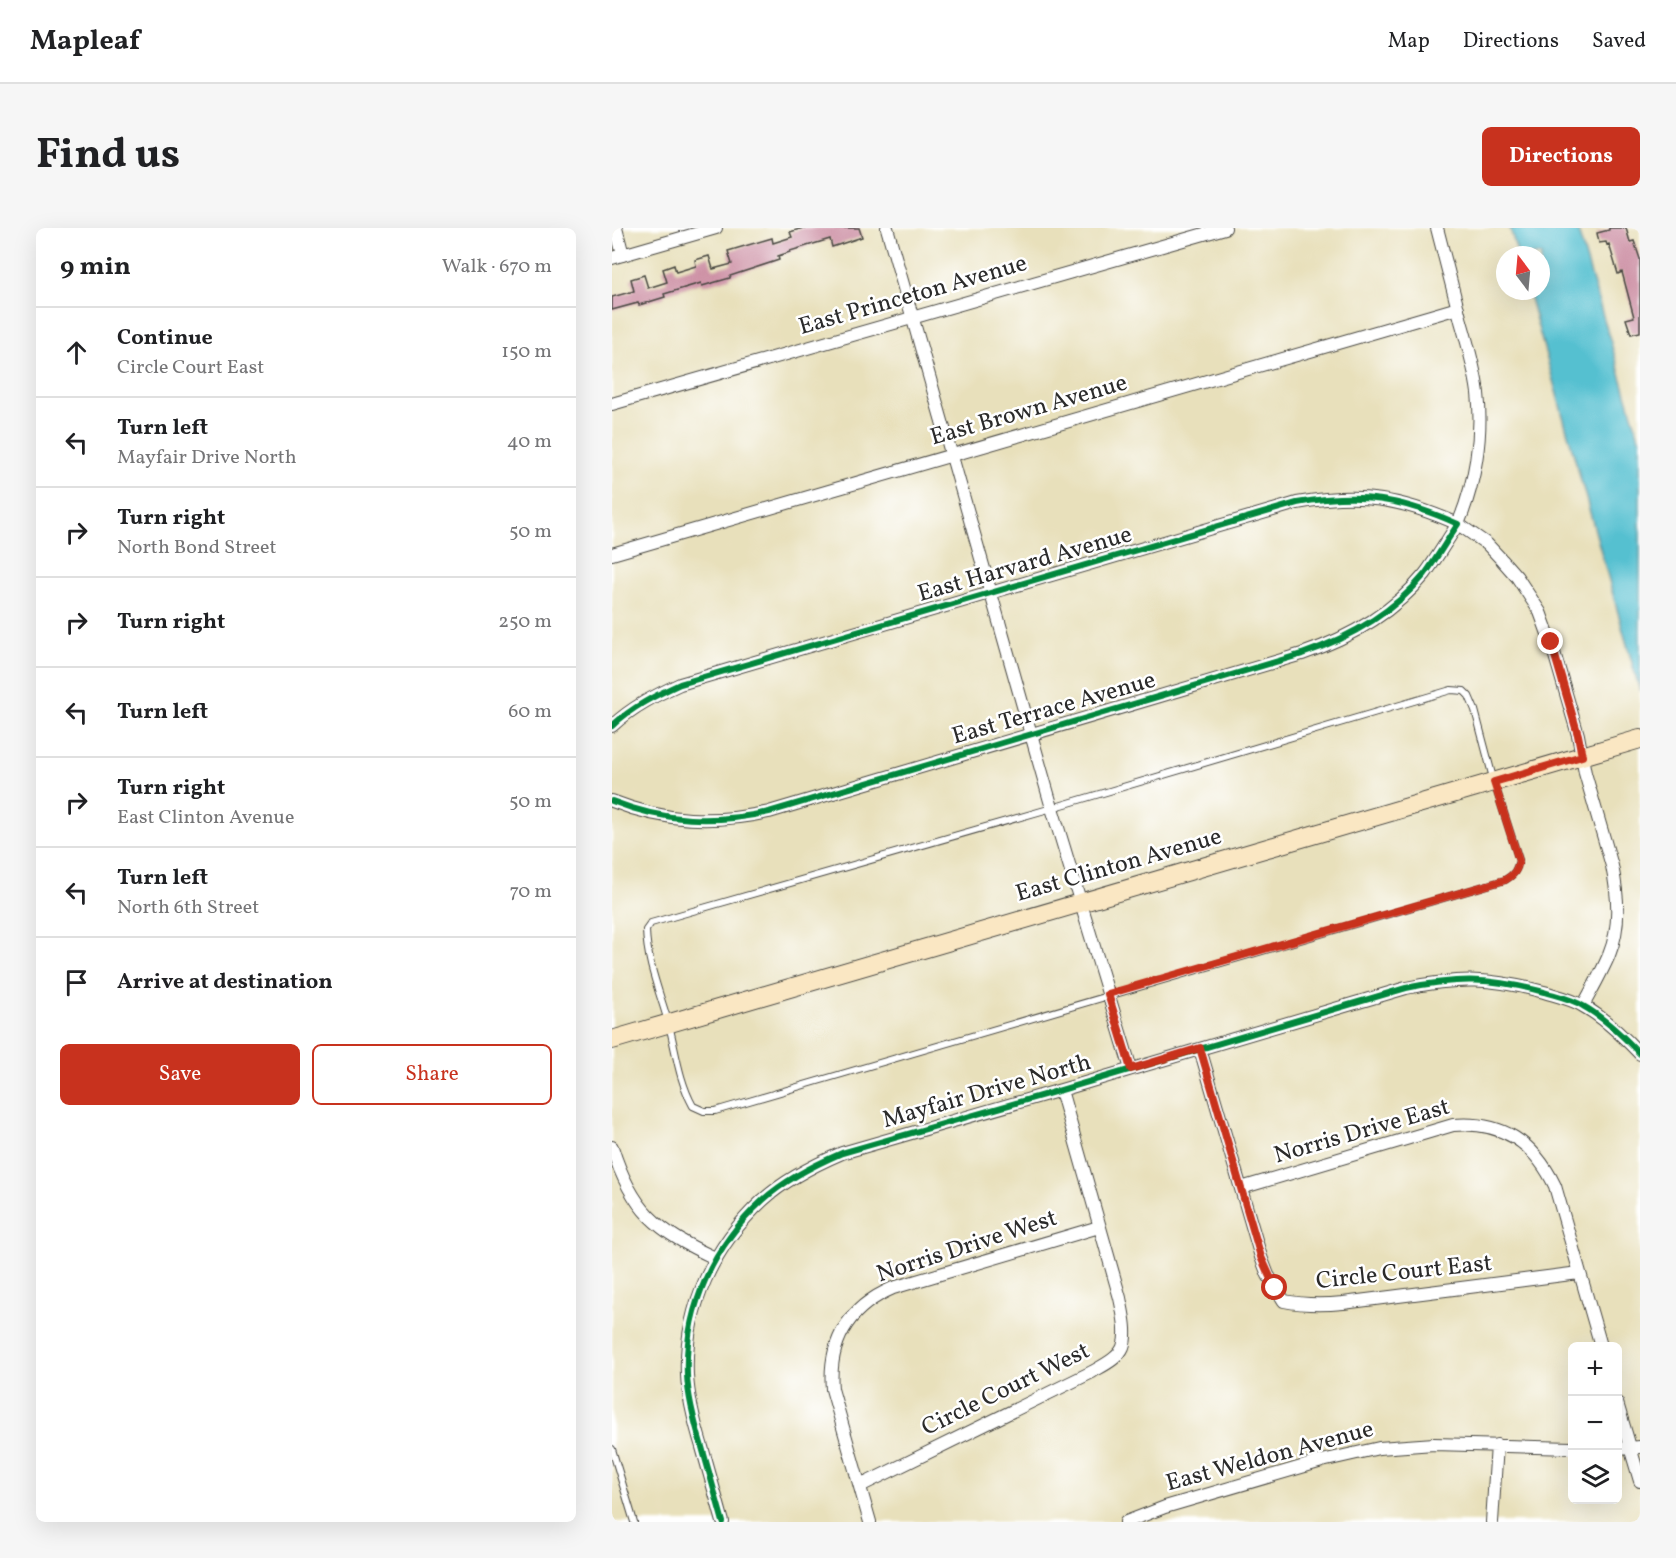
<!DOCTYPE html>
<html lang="en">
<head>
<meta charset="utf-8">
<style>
  :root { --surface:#fff; --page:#f6f6f6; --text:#202124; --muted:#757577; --line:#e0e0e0; --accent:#c8321e }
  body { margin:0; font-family:Vollkorn,serif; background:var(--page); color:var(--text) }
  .controls { position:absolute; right:18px; bottom:18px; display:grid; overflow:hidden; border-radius:9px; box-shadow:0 6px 24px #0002 }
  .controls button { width:54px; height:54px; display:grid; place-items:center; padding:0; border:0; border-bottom:2px solid var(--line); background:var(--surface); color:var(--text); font:30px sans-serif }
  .compass { position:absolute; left:884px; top:18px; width:54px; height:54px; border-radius:50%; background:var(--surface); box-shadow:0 6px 24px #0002; rotate:344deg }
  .stop { position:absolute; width:18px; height:18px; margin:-14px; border:4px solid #c8321e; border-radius:50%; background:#fff }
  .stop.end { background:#c8321e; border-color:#fff; box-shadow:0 2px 6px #0008 }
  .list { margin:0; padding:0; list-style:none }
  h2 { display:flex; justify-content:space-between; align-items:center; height:78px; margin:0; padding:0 24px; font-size:26px }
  h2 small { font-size:20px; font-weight:400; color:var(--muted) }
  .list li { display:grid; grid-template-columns:39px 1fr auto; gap:18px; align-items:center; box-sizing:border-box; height:90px; padding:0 24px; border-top:2px solid var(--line) }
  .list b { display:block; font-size:22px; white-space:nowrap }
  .list p { margin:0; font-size:20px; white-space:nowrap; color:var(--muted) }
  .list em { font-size:20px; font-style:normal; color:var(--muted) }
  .actions { display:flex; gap:12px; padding:18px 24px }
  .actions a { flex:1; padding:14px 0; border:2px solid var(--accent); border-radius:9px; text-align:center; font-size:21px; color:var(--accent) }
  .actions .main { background:var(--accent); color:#fff }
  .icon { flex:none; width:33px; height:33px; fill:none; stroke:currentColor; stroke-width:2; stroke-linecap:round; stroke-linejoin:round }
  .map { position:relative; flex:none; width:1028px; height:1294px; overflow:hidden; border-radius:9px }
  header { display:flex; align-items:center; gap:36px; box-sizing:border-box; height:84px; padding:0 30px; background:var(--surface); border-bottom:2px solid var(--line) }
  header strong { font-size:28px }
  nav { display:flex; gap:33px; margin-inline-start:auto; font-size:21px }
  .intro { display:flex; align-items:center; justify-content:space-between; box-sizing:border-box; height:144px; padding:0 36px }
  h1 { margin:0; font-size:42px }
  .button { padding:15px 27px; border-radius:9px; background:var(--accent); color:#fff; font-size:21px; font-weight:700 }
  main { display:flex; gap:36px; padding:0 36px }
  aside { flex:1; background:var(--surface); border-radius:9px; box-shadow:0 6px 24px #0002 }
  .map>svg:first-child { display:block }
</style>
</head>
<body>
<header>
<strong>Mapleaf</strong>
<nav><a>Map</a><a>Directions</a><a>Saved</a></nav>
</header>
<div class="intro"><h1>Find us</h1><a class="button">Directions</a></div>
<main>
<aside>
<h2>9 min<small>Walk · 670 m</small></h2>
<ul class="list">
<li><svg class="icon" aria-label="ahead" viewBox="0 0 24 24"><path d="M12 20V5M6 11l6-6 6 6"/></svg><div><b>Continue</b><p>Circle Court East</p></div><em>150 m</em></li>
<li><svg class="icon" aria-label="left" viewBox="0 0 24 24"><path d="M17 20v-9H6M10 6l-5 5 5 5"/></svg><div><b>Turn left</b><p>Mayfair Drive North</p></div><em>40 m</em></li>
<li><svg class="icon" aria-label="right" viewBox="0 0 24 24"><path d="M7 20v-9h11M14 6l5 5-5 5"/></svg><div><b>Turn right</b><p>North Bond Street</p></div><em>50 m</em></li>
<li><svg class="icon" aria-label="right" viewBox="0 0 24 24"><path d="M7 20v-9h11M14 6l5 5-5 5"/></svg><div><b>Turn right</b></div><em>250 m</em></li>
<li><svg class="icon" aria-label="left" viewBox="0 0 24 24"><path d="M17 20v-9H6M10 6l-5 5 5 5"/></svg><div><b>Turn left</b></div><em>60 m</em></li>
<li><svg class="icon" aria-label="right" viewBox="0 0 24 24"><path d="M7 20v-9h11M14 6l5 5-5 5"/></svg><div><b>Turn right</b><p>East Clinton Avenue</p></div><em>50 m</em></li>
<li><svg class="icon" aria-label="left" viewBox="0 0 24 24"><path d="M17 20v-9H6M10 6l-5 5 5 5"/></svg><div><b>Turn left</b><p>North 6th Street</p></div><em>70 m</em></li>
<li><svg class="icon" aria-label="arrive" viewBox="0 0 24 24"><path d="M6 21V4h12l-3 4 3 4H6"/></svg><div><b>Arrive at destination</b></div></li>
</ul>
<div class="actions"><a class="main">Save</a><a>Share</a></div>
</aside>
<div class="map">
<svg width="1028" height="1294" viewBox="0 0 1028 1294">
  <rect width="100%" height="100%" fill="#fff"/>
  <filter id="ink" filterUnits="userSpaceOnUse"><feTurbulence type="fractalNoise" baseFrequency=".0167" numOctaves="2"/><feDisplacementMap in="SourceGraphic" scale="12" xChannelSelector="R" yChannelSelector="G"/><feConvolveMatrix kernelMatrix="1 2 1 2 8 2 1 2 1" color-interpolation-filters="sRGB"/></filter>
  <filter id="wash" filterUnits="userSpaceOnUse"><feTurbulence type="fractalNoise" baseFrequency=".008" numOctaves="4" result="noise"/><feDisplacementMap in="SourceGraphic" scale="24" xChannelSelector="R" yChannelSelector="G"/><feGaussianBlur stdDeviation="1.35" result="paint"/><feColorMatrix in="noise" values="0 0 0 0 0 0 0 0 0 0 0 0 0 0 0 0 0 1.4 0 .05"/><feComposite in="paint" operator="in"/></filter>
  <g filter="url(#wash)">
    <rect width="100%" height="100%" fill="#e8e0bb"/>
    <path fill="#55c0d0" stroke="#40767e" stroke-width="1.5" d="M898 0H965L1028 213V463L916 63H929V27H906Z"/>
    <g id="blocks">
      <path fill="#cd91a5" d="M191 0H247L250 9 220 19 218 11 178 23V24L166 28 167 32 118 48V50L90 58 89 55 52 66 53 69 27 77 26 75 0 82V69L22 63 19 51 32 47 36 60 55 54 51 41 62 37 64 44 84 38 83 32 97 28 101 41 120 36 116 23 160 10 161 15 180 9 178 4Z
        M997 0H1014L1018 14 1022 13 1028 31V104L1019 106 1014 91 1022 89 1010 44 1006 46 997 16 995 17 994 14 987 15 985 5 997 2Z"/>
    </g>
  </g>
  <g filter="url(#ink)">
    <use href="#blocks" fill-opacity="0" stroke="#474641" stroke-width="1.5"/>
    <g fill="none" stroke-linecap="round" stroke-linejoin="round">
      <defs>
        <path id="service" d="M839 462 852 463 857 468 863 482 882 554 907 632C905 642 902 647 893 652L103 883H92L81 878C67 853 64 824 57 797 48 765 35 735 34 702L39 695 440 580Z
          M0 1221 22 1294"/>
        <path id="minor" d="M4 0 11 27
          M275 0 440 580 519 841
          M825 0C833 31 841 62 849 93 856 117 863 141 866 165 871 208 863 256 846 296L875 316 890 332 905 349 928 384 939 414 966 507 973 545 1000 638C1006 667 1009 698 997 727 990 744 980 761 971 778
          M0 30 104 0
          M0 176 613 0
          M0 326 846 80
          M0 498C20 479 44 467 68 456L685 275C749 264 788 270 846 296 835 312 825 330 813 346 781 385 737 410 690 426L157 584C102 596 53 594 0 573
          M588 821 649 1029 656 1047 672 1073C692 1077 710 1077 731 1075L967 1045
          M0 919C20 983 45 1003 103 1030
          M629 960 841 897C890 893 922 914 943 958L989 1118
          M1005 1175 1028 1253
          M1005 1221 1028 1219
          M248 1258 480 1144C490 1138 506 1131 511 1119 516 1105 511 1085 508 1070L449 862
          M111 1294C104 1269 97 1244 90 1219 83 1196 76 1171 75 1147 72 1080 102 1017 151 972 174 951 202 937 230 925L449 862 794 760C848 749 879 750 932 764 945 768 960 771 971 778 991 789 1013 810 1028 826
          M258 1294 220 1161C216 1113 237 1079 281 1060L487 999
          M514 1294 553 1279 710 1233 767 1220 822 1216 960 1220
          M880 1294 885 1217"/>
        <path id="secondary" d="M0 812 1028 511"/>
      </defs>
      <use href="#service" stroke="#474641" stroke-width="8"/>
      <use href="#minor" stroke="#474641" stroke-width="14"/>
      <use href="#secondary" stroke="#474641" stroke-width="20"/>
      <use href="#service" stroke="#fff" stroke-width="6"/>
      <use href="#minor" stroke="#fff" stroke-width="12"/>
      <use href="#secondary" stroke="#fae7c3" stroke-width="18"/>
      <defs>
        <path id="cycleway" d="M0 498C20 479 44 467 68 456L685 275C749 264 788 270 846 296 835 312 825 330 813 346 781 385 737 410 690 426L157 584C102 596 53 594 0 573
          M111 1294C104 1269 97 1244 90 1219 83 1196 76 1171 75 1147 72 1080 102 1017 151 972 174 951 202 937 230 925L449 862 794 760C848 749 879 750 932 764 945 768 960 771 971 778 991 789 1013 810 1028 826"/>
      </defs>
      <use href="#cycleway" stroke="#fff" stroke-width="10"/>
      <use href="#cycleway" stroke="#00873e" stroke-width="6"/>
    </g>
  </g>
  <g fill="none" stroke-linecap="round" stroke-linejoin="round" filter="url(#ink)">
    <path stroke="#c8321e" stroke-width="8" d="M663 1060 649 1029 588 820 519 841 496 766 893 652C902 647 905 642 907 633L882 554 970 528 966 507 939 414"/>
  </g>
  <g text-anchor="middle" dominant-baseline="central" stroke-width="5" stroke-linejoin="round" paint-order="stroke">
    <g font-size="24" fill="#2b2b2b" stroke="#fff">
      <text transform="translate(301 68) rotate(-16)">East Princeton Avenue</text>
      <text transform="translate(417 183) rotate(-16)">East Brown Avenue</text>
      <text transform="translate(413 337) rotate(-16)">East Harvard Avenue</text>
      <text transform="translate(442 481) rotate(-16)">East Terrace Avenue</text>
      <text transform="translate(507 638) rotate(-16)">East Clinton Avenue</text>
      <text transform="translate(375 864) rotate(-16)">Mayfair Drive North</text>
      <text transform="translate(750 904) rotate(-16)">Norris Drive East</text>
      <text transform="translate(355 1019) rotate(-18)">Norris Drive West</text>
      <text transform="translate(792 1045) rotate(-6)">Circle Court East</text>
      <text transform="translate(394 1162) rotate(-26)">Circle Court West</text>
      <text transform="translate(658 1229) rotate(-15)">East Weldon Avenue</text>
    </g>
  </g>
</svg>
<div class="controls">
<button>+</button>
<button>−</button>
<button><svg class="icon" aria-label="layers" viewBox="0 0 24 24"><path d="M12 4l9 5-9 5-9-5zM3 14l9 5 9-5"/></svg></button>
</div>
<svg class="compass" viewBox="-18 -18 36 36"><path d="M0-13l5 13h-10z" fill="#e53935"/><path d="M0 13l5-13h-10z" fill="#757577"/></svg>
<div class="stop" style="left:663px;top:1060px"></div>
<div class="stop end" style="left:939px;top:414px"></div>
</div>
</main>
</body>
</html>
